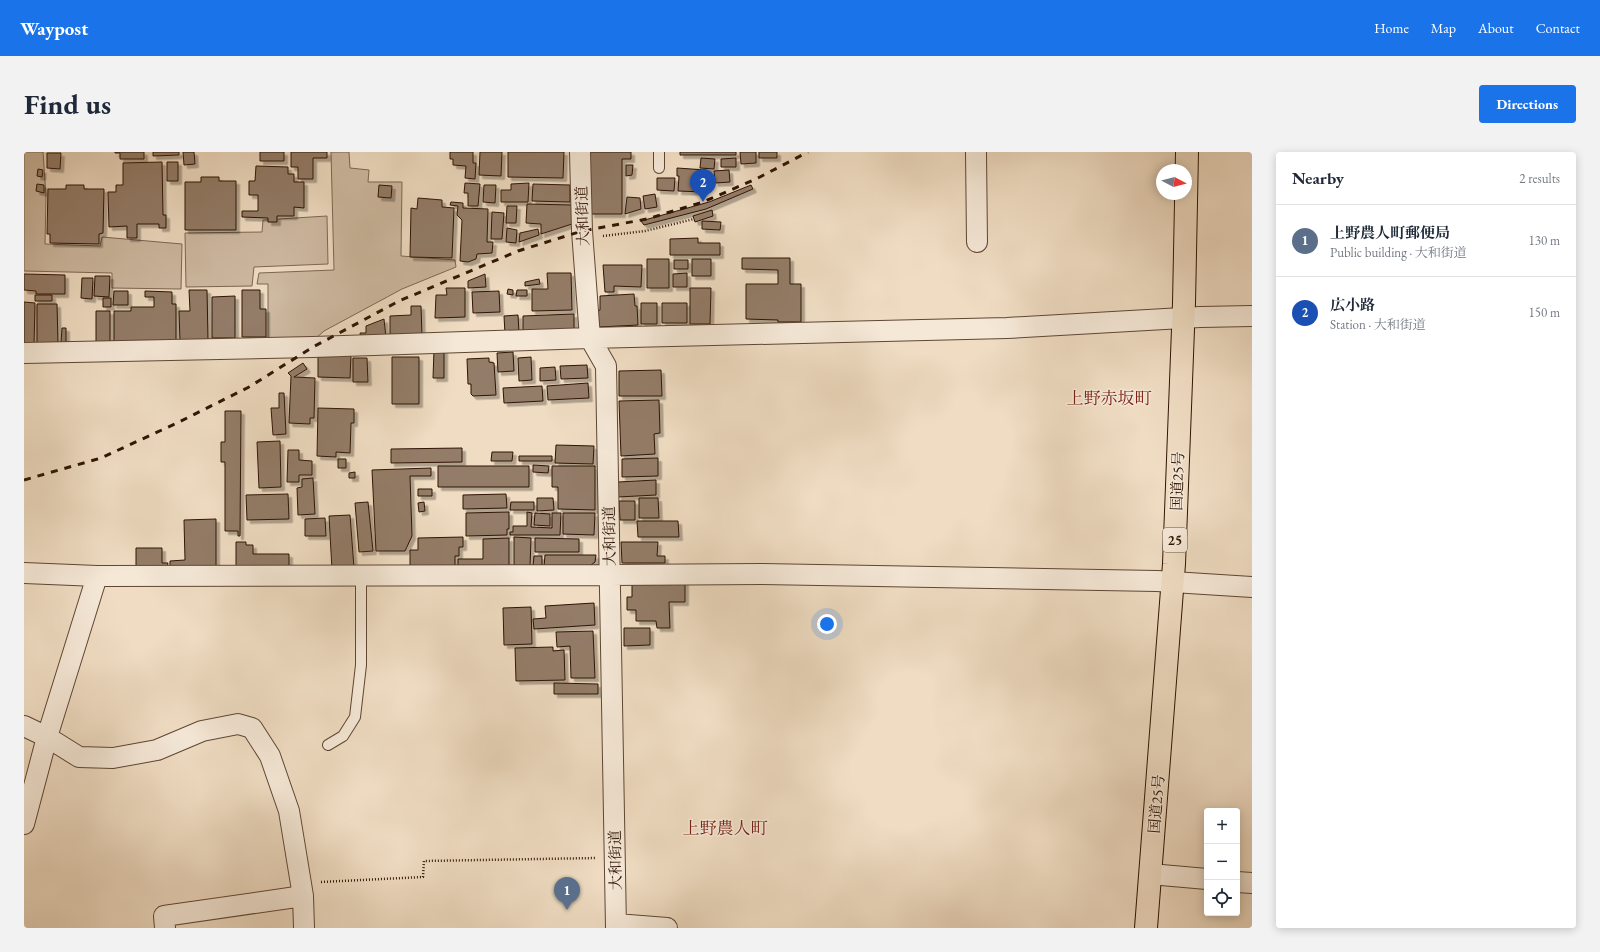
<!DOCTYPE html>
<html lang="en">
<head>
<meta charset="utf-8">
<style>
  :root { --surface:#fff; --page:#f2f2f3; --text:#1f2937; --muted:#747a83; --line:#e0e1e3; --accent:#1a73e8 }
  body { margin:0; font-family:"EB Garamond","Noto Serif JP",serif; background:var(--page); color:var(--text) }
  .controls { position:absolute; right:12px; bottom:12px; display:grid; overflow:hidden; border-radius:4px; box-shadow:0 2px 10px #0003 }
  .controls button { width:36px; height:36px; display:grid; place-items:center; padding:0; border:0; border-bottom:1px solid var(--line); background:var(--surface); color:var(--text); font:20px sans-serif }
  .compass { position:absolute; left:1132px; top:12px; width:36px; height:36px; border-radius:50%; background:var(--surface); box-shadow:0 2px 10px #0003; rotate:97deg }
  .you { position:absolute; left:803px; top:472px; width:14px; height:14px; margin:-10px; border:3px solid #fff; border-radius:50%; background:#1a73e8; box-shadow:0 0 0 6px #1a73e833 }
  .badge { display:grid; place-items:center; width:26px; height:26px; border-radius:50%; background:var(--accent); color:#fff; font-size:13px; font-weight:700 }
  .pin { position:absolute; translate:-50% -33px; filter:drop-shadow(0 1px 2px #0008) }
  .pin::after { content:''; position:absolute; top:21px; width:14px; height:12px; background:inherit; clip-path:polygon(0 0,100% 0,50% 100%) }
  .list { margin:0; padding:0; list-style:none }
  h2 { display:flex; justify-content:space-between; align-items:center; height:52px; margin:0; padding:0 16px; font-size:17px }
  h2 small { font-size:13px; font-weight:400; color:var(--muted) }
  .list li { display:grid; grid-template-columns:26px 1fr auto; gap:12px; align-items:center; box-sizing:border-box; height:72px; padding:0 16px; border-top:1px solid var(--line) }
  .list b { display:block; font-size:15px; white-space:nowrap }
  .list p { margin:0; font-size:13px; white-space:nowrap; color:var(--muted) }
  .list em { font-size:13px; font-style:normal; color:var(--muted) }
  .icon { flex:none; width:22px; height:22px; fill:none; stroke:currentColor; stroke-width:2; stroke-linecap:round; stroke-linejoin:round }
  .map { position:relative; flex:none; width:1228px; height:776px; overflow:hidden; border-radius:4px }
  header { display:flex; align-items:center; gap:24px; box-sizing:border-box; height:56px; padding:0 20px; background:var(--accent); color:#fff }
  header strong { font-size:19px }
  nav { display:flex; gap:22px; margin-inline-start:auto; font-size:14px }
  .intro { display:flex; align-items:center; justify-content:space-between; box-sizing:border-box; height:96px; padding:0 24px }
  h1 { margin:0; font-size:28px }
  .button { padding:10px 18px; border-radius:4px; background:var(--accent); color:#fff; font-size:14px; font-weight:700 }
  main { display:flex; gap:24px; padding:0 24px }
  aside { flex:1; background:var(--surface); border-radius:4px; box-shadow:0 2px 10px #0003 }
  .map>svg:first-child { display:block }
</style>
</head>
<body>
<header>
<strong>Waypost</strong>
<nav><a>Home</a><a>Map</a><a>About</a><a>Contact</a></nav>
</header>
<div class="intro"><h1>Find us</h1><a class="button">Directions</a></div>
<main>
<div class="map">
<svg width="1228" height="776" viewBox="0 0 1228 776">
  <defs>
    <filter id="shadow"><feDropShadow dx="3.5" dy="3.5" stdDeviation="0" flood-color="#0004"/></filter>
  </defs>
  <rect width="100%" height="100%" fill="#efdcc2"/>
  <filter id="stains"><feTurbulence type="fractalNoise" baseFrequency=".005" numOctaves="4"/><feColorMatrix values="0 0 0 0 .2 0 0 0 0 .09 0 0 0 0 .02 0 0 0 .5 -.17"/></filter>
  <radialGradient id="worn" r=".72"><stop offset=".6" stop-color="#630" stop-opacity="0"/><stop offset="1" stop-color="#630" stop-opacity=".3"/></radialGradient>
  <path fill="#cebaa2" stroke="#7e6753" d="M0 0H19L22 44 21 92 76 94 78 85 158 92 157 137 88 136V121L0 119Z
    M307 0H325L326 16 345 18 344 30H378L377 104 431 108 432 115 378 137 300 179 290 188 244 190V132H233L235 121 310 118Z
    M303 64 304 112 230 115 228 134 162 135 161 81 238 80 239 68Z"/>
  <path fill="#937c67" stroke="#2f1404" filter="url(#shadow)" d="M91 0H120V7H96V1H91Z
    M129 0H155V3L129 4Z
    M159 0H170L171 12 160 13Z
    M236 0H260V9H236Z
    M267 0H303V6H289V27H274V15H267Z
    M426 0H449V11H452L451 27 441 26 442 14 429 13V7H426Z
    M456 0H478L477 24 455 23Z
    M484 0H540L539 26 484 25Z
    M566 0H607V7H598V62H567Z
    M656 0H712V3H656Z
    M716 0H732V11L717 12Z
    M735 0H753V6H735Z
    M23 1H37L36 17 23 16Z
    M677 6 691 7 690 17 676 16Z
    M712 6V15H697V7Z
    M138 10 139 63H142V76H135V72H113V86H103V74L85 75 84 40H92V33H99V11Z
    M143 10H154V29H143Z
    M602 13H609L608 23 602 24Z
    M232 14 264 15V22H270V30H280V56L270 55V64H253V70H244V66L218 65V59H234V43H225V29H231Z
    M653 16 682 18 680 40 654 39 655 24H653Z
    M14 17 19 18 18 25 13 24Z
    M705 18 706 30 691 31 690 19Z
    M177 25H195V29H212V78H161V30H177Z
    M633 26H651L650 39 633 38Z
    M441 31 456 32 454 54H444V41H440Z
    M505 31 504 50H477V38H487V32Z
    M13 32 20 33V41L12 39Z
    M509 32 546 33V50L508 49Z
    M42 33H60V37H80L79 81 75 82V92L26 91V82H23L24 37H42Z
    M355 33 368 34 367 46 354 45Z
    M460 33H472L471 51 459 50Z
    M727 33 729 37 682 57 620 73 617 69 685 50Z
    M631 42 633 55 621 57 619 44Z
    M603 45 616 46 617 57 601 62Z
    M394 46 418 48V55L430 56 428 106 386 105 387 56 393 57Z
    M427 50 439 51V56L464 57 463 90H469L468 101 453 102 452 107 444 110 436 109 438 68 433 63 434 54 426 53Z
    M503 52 548 53V72L517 82V72L502 71Z
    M483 54H493L492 71H482Z
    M688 58 689 64 671 70 669 64Z
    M468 60 480 61 478 87H467Z
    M678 69 697 70 696 78 678 77Z
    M483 76 493 78 492 91 482 90Z
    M514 77 515 83 495 90 496 81Z
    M674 86V91H696V103H646V87Z
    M718 106H766V132H777V170H754V168L722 167V132H754V118L718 117Z
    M623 107H645V136H623Z
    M668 107H687V124H668Z
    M650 108H664V117H650Z
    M579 113H618L617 135 590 134V140H581Z
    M523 121H547L548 158 508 159V137H524Z
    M663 121V135H649V122Z
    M0 122 41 123V142H12V139L0 138Z
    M461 122 462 135 444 136V129Z
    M71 124H86L85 145 70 144Z
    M58 126H69L68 147 57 146Z
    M515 127 516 132 501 134V130Z
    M422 136H441V165L411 166 412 143H423Z
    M666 136H687L686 172H666Z
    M484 137 489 138V143L483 142Z
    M165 138H183L184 188 156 189 155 159H166Z
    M218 138H236V157H242V185H218Z
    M493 138H503V144H492Z
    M90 139H104V153H89Z
    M121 139 148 140V152H152V191L90 190V159H107V155H130V145H121Z
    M475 139 476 160 449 161 448 140Z
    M610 142 611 154H613L614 173 575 175 574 159 576 158V144Z
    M11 143H28V149H11Z
    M211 144V186H188V145Z
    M79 146H87V155H79Z
    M0 150 11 151 10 193H0Z
    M617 151H633V172H617Z
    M638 151H663V171H638Z
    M13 152H33L34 192H13Z
    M387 154H397L398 184 366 185V164L387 163Z
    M72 159H86V190H72Z
    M550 162V179L499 181V164Z
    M494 163 495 181 481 182 480 164Z
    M360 167 362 186 337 187 336 181H342V174Z
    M38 176H42V191H37Z
    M410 198H420V226H409Z
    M489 200 490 219 474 220 473 201Z
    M294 202 327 203 326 226 294 225Z
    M368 205H395V252H368Z
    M507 205 508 228 495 229 494 206Z
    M329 206H343L344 230H329Z
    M465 206V210L470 211 472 243 449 244 447 242V232H444L443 207Z
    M279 211 283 217 270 225 291 226 290 266H286V272L265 271 267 224 264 221Z
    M563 213 564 226 537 227 536 214Z
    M531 215 532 228 516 229V216Z
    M637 218 638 244H595V219Z
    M564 231 565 246 524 248 523 234Z
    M518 234 519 249 480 251 479 236Z
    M255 241H260L262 282 249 283 247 256H255Z
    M635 248 636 281 630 282 631 302 597 304 595 249Z
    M294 256 330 257V271H327L326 301 312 300V305L293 304Z
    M201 259H217L216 384H214V379H201V310H197V290H201Z
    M256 289 257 335 235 336 233 290Z
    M532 293 570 294 569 312 531 311Z
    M438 296V310L367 311V297Z
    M264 298H275V308L288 309V323H275V330H263Z
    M468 300H489L488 309H467Z
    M495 304H528V309H495Z
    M634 306V324L598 325V307Z
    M314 307H322V316H314Z
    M509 313 525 314 524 321 509 320Z
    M414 314H505V335H414Z
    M528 314H571V358L534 357V335H528Z
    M407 316V324H386L388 384 381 399H352L348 318Z
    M331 320V326H325V321Z
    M289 326 291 362 274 363 273 336 278 335V327Z
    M632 328V343L594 345V330Z
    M394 337H408V344H394Z
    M264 342 265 367 223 368 222 343Z
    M482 342 483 356 439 357V343Z
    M513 346H529L530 358 513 359Z
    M615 346H634L635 366H615Z
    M595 349H611V368H596Z
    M344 350 349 399 335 400 331 351Z
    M400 350 401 359 395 360 394 351Z
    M487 350H510V358H486Z
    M485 360V377H483V383L442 384V361Z
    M503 360 508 361 507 375 528 376V361H537L536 383H486V380H489V374H503Z
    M511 361 526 362V374L510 373Z
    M539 361H571L570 383 539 382Z
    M326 363 330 416 308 418 305 364Z
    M301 366 302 384H281V367Z
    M192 367V415L146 416V409L161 408 160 368Z
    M613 369H654L655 385H614Z
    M439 385V395H435V404H431V416L386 417V398H394V386Z
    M490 385 507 386 506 415H490Z
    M485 386V415L434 416V407H459V387Z
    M511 386 555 387V400H511Z
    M212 390H222V393H229V402H265V416L212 415Z
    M597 390H634L633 404H641V411H598Z
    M112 396H138V411H144L143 416 112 415Z
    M521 403H572L571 410 563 416 520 415Z
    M510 404H518V415L509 414Z
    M608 428H661V450H645L646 476H633L632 469H612V458H603V445H608Z
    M570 451 571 473 510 477 509 467 522 466 521 454Z
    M507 455 508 492 480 493 479 456Z
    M600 476H626V493L600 494Z
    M569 479 571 526H547L546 494 533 495 532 480Z
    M529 495V499L540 498 541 528 492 529 491 496Z
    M530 531 574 532V542H530Z"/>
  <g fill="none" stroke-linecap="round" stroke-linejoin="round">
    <defs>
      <path id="service" d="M635 0V16
        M304 593 319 584 331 565 337 513V424"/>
      <path id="minor" d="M556 0 558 79 566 186 582 214 592 776
        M952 0 953 90
        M0 201 289 195 566 186 983 176 1176 165 1228 164
        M0 421 73 424 585 423 737 422 1133 429 1228 435
        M0 574 23 585 55 605 89 606 133 598 178 579 214 572 228 576 246 604 265 659 279 744 280 776
        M0 672 23 585 73 424
        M1126 722 1183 727
        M1213 730 1228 731
        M592 772 643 776
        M141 776 140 764 279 744"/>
      <path id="trunk" d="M1122 776 1150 412 1160 151 1163 0"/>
    </defs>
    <use href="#service" stroke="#5f4634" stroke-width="12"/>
    <use href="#minor" stroke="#5f4634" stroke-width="22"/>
    <use href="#trunk" stroke="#2f1404" stroke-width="24"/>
    <path stroke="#2f1404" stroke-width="2.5" stroke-dasharray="1 2" stroke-linecap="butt" d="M579 84 621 79 670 67
      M297 730 399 725 400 709 572 706"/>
    <use href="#service" stroke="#f5e8d7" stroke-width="10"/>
    <use href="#minor" stroke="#f5e8d7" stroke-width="20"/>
    <use href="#trunk" stroke="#efdcc2" stroke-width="22"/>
    <path stroke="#2f1404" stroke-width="3" stroke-dasharray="7 7" stroke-linecap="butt" d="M0 328 77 306 153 271 225 235 289 195 375 149 494 99 558 79 623 67 679 50 732 27 784 0"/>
  </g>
  <g text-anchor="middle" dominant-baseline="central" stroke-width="3" stroke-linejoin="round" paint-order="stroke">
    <rect fill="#f5e8d7" stroke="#6a5443" stroke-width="1" x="1139" y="376" width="24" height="24" rx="3"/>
    <g font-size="14" font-weight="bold" fill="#2f1404">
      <text x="1151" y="388">25</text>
    </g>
    <g font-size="15" fill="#2f1404" stroke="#f5e8d7">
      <text transform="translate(558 64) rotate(-92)">大和街道</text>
      <text transform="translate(1153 329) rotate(-88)">国道25号</text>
      <text transform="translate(585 384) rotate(-91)">大和街道</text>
      <text transform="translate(1132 652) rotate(-85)">国道25号</text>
      <text transform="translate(591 708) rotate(-91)">大和街道</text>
    </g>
    <g font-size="17" fill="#7a1f14" stroke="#f5e8d7">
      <text x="1085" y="246">上野赤坂町</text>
      <text x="701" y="676">上野農人町</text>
    </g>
  </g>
  <rect width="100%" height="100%" filter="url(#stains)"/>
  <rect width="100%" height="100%" fill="url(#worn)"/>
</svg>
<div class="controls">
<button>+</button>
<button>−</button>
<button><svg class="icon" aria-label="locate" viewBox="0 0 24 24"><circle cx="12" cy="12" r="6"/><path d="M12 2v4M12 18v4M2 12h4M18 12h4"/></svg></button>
</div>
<svg class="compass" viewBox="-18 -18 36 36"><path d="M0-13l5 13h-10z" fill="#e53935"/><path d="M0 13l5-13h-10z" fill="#747a83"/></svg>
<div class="you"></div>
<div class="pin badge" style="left:543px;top:758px;background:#5c6f8a">1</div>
<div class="pin badge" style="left:679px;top:50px;background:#1a4fb4">2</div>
</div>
<aside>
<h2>Nearby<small>2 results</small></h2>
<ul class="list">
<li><span class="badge" style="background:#5c6f8a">1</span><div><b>上野農人町郵便局</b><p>Public building · 大和街道</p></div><em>130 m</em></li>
<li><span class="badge" style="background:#1a4fb4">2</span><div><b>広小路</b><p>Station · 大和街道</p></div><em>150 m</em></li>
</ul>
</aside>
</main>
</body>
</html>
